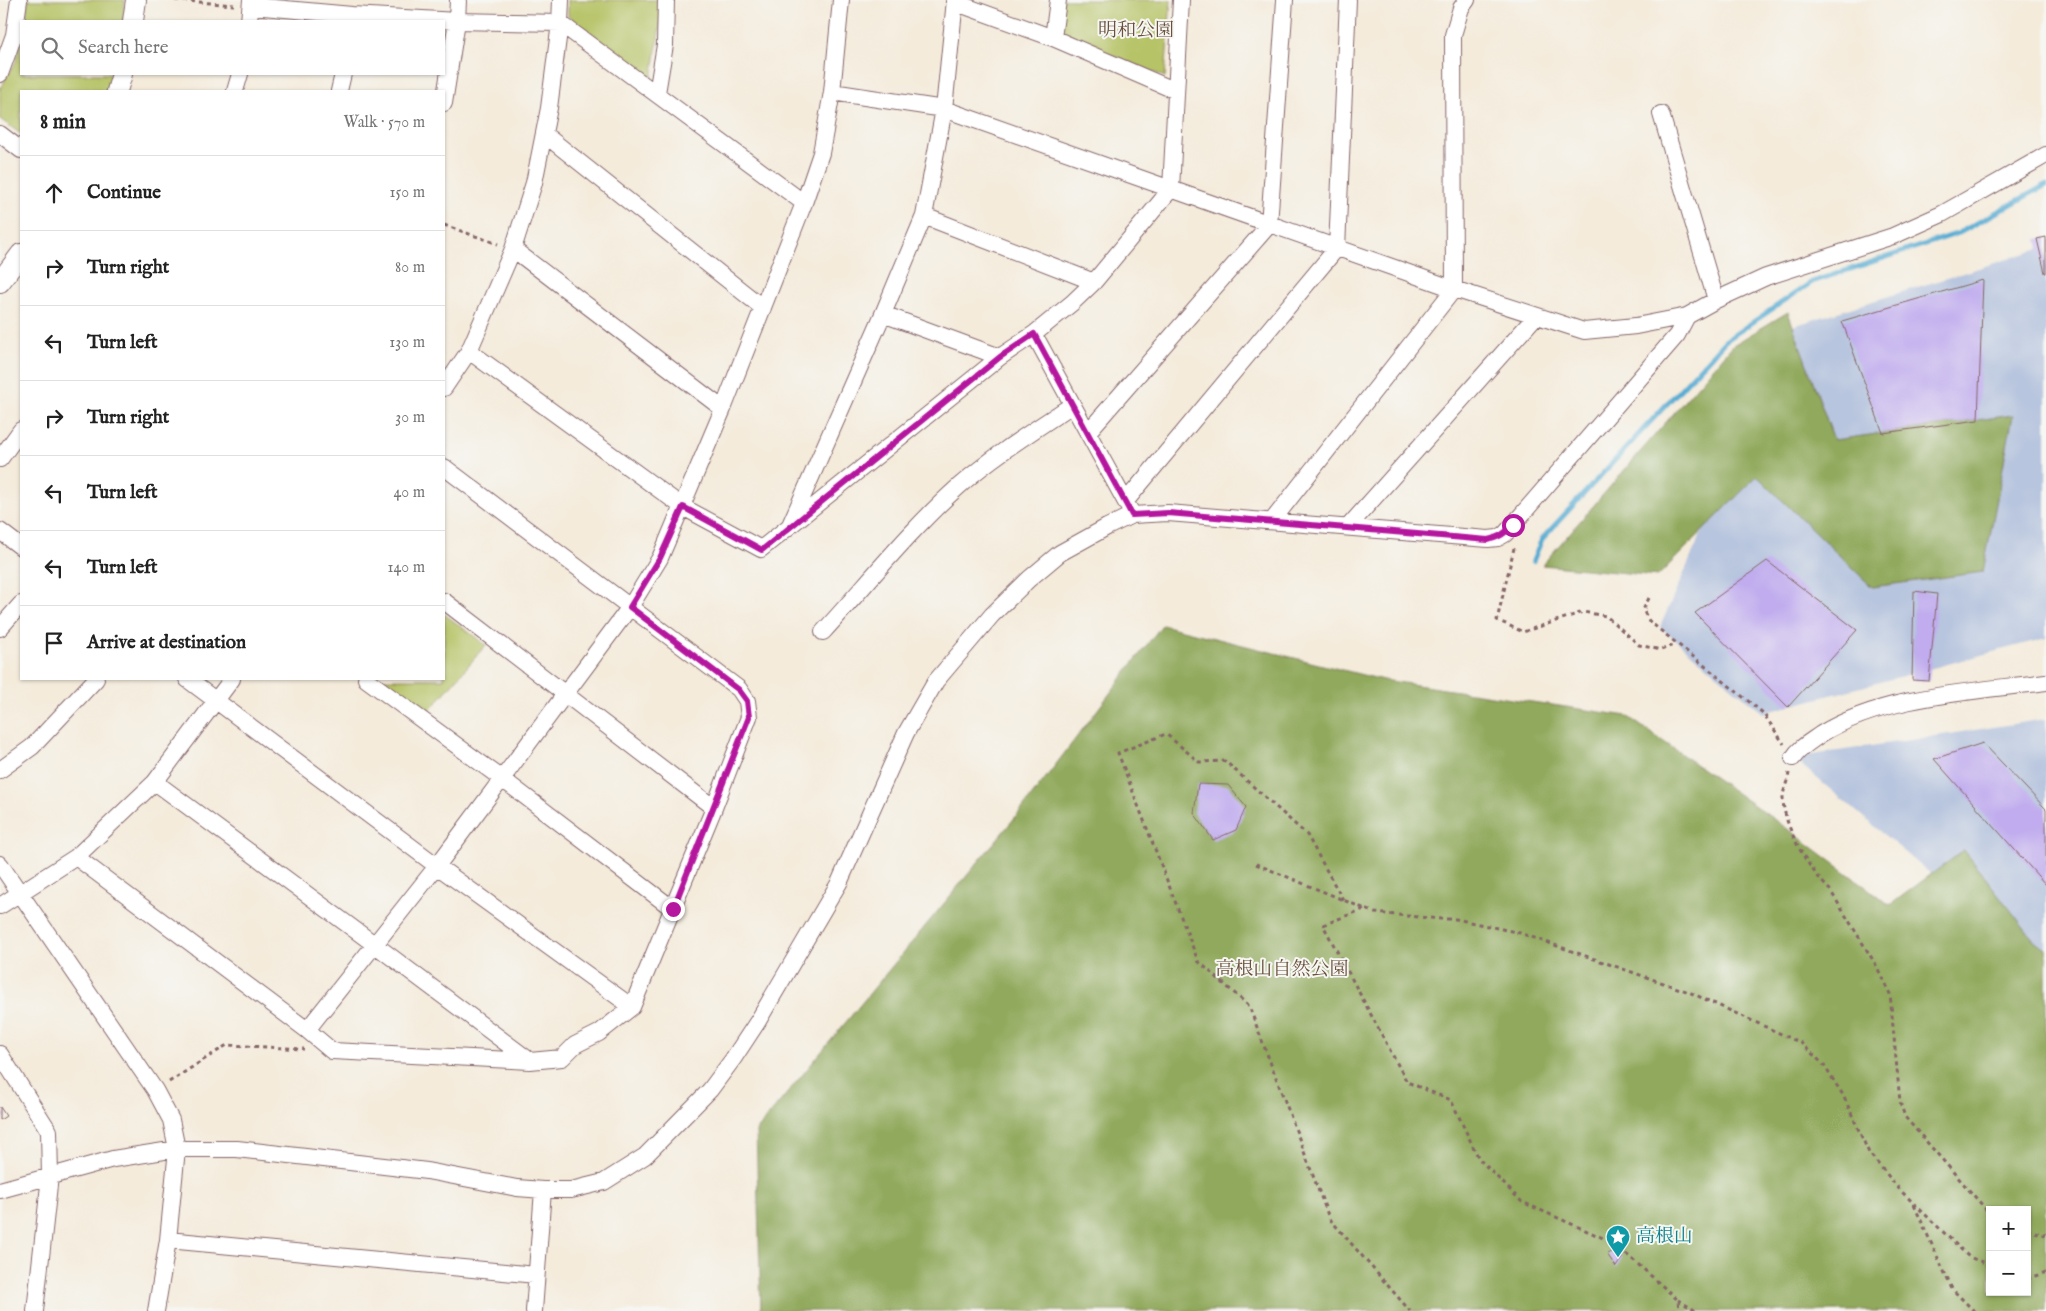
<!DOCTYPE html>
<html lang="en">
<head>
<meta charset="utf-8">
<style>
  :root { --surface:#fff; --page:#f2f2f2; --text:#222; --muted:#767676; --line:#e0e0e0 }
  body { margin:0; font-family:"IM FELL English","Noto Serif JP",serif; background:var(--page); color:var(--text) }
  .controls { position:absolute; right:15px; bottom:15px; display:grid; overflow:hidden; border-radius:0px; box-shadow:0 1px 4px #0004 }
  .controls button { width:45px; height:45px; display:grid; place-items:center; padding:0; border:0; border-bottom:1px solid var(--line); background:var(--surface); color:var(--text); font:25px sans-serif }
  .stop { position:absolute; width:15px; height:15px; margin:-11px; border:4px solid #b5179e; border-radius:50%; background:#fff }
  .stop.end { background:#b5179e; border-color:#fff; box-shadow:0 1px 5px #0008 }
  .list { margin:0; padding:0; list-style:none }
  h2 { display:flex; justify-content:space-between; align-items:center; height:65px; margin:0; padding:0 20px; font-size:21px }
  h2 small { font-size:16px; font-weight:400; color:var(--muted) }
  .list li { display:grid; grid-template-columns:32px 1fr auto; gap:15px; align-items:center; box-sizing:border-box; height:75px; padding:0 20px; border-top:1px solid var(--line) }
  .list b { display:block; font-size:19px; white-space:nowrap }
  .list em { font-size:16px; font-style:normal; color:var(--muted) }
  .icon { flex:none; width:28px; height:28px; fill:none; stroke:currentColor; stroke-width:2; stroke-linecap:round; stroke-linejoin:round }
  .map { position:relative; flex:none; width:2046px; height:1311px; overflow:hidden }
  .search { position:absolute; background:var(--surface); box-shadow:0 1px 4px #0004; left:20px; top:20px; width:425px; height:55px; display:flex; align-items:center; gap:12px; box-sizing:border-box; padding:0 18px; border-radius:0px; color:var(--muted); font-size:19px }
  .panel { position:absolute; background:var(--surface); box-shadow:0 1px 4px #0004; left:20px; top:90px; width:425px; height:590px; border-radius:0px }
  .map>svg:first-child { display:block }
</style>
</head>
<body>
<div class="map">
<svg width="2046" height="1311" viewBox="0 0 2046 1311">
  <rect width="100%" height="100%" fill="#f6f6f2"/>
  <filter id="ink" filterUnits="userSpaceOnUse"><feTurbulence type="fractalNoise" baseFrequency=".02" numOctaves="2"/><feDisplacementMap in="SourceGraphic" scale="10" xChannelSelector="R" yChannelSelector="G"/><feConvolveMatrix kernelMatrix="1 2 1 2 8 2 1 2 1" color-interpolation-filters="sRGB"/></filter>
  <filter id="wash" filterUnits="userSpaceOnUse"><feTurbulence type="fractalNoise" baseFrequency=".0096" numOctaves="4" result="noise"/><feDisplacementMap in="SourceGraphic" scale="20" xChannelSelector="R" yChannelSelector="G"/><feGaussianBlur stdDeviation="1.12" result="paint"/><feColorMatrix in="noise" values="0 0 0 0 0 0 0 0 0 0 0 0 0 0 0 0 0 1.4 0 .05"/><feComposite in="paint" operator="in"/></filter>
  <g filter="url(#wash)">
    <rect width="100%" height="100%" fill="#f4ebdb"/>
    <path fill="#b7c5de" d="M2046 247V638L1763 713 1660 627 1793 326Z
      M2046 719V971L1793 758Z"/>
    <path fill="#b6c366" stroke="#807148" d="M28 0H125L123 21H25Z
      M568 0H661L662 13 652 78 568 16Z
      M1063 0H1171L1165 77 1059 34Z
      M21 38V74H112L106 91H21V134L0 119V89L16 61Z
      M444 614 486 645 429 711 382 679H444Z"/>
    <path fill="#90a95b" stroke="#6d6443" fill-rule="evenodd" d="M1788 312 1834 440 2013 415 1983 572 1872 587 1757 476 1658 576 1542 565 1733 345Z
      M1162 625 1383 680 1627 716 1792 832 1890 905 1964 850 2033 939 2046 949V1311H761L756 1131 1022 809ZM1990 1210H2027V1292H1990Z"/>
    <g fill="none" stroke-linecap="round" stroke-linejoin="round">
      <path stroke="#57acd3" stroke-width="5" d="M1533 561 1542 539 1725 341 1812 282 1959 233 2046 185"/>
    </g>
    <g id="blocks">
      <path fill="#c0acee" d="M2046 237V273H2045L2037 239Z
        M1983 280 1978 420 1883 433 1842 321Z
        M1767 561 1857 630 1788 707 1695 613Z
        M1914 591 1937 594 1929 681 1912 680Z
        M1983 743 2046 809V885L1934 759Z
        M1198 784 1228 785 1246 807 1236 830 1213 840 1194 813Z
        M0 1107 6 1116 0 1120Z
        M1618 1249 1622 1258 1616 1267 1607 1254Z"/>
    </g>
  </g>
  <g filter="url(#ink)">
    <use href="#blocks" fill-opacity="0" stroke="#866669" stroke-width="1"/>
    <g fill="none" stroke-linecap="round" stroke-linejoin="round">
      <defs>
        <path id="minor" d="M954 2 1053 38 1176 91
          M252 6 352 15 457 21 560 23 804 203
          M249 21 251 0
          M1053 38 1058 0
          M0 74 14 35 19 0
          M235 91 240 74
          M339 91 343 74
          M657 93 665 45 666 0
          M444 103 457 21 458 0
          M1661 114 1716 300
          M0 134 21 150
          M544 134 763 308
          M924 216 1094 282
          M513 249 723 409
          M883 314 1000 357
          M1687 316 1716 300 1766 277 1893 236 1942 214 2046 155
          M1034 334 1130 510
          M469 351 683 507 761 549 1000 357 1034 334 1072 303 1094 282 1171 189 1181 0
          M444 388 469 351 513 249 534 183 549 108 560 23 561 0
          M1088 432 1269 225 1285 0
          M0 459 21 430
          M1126 501 1337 248 1348 0
          M1272 521 1454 289 1453 35 1461 8 1467 0
          M790 525 883 314 924 216 944 109 955 0
          M1348 527 1536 316
          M0 531 21 547
          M444 601 714 808
          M0 628 21 604
          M823 632C867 584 909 531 958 487 993 456 1033 431 1072 405
          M187 679 437 866 632 1007
          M366 679 501 778 673 909
          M1793 758C1800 747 1810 742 1821 734 1885 695 1973 692 2046 682
          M0 770 32 747 96 679
          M155 782 374 944 530 1061
          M76 857 307 1030 332 1051 530 1061 562 1058 575 1045 599 1033 632 1007 714 808 749 717 747 701 739 689 444 467
          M0 864 155 1090 171 1120 177 1149 168 1240 156 1311
          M0 906 76 857 155 782 232 679
          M307 1030 437 866 630 607 660 558 723 409 804 203 821 153 832 92 841 0
          M0 1054 49 1131 50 1176 35 1311
          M0 1190 113 1159 177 1149H237L427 1171 517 1188 543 1190H571L604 1182 645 1156 710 1090 733 1059 758 1021 839 883 906 733 936 681 992 615 1029 579 1060 553 1107 527 1132 515 1168 513 1488 539 1498 538 1505 534 1677 335 1687 316 1636 326 1584 331 1454 289 944 109 832 92
          M168 1240 536 1275
          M534 1311 543 1190"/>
        <path id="tertiary" d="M133 21 136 0
          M117 91 122 74
          M0 282 21 254"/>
      </defs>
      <use href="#minor" stroke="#866669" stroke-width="18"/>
      <use href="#tertiary" stroke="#866669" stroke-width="22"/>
      <path stroke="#866669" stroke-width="3" stroke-dasharray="4 4" stroke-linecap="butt" d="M175 0 234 5
        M444 225 498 244
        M1514 548 1497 620 1523 632 1583 612 1606 616 1639 645 1661 650 1676 644
        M1649 598 1643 610 1649 621 1763 713 1784 744
        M1789 773C1788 780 1784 788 1783 796 1782 825 1809 870 1830 890L1876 965 1890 994 1900 1102 1905 1117 1990 1214
        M1256 864 1375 913 1441 919H1456L1520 933 1689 992 1801 1043 1823 1064 1843 1095 1869 1153 1900 1190 1969 1257 1990 1265
        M1343 900 1307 835 1225 761 1199 762 1166 734 1118 753 1198 961 1249 1006 1329 1218 1410 1311
        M1364 909 1323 925 1407 1082 1451 1100 1479 1159 1522 1202 1601 1237 1630 1257 1678 1300 1679 1311
        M169 1082 227 1045 304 1049
        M1914 1205 1952 1289 1974 1311
        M2027 1230 2046 1235
        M2027 1279 2046 1272
        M1678 1300 1696 1311"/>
      <use href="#minor" stroke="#fff" stroke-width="16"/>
      <use href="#tertiary" stroke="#fff" stroke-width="20"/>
    </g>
  </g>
  <g fill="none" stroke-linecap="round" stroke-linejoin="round" filter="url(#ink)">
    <path stroke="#b5179e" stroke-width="6" d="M673 909 749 717 747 701 739 690 630 607 660 558 683 507 762 550 1000 357 1034 334 1132 515 1168 513 1488 540C1499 537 1505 534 1513 525"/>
  </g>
  <defs>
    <symbol id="sight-pin" viewBox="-11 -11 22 30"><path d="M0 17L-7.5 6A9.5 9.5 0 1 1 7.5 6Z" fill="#0f9aa8" stroke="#f6f6f2"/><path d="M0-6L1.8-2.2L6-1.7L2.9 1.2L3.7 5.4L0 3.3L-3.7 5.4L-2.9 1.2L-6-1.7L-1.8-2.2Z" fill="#fff"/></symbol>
  </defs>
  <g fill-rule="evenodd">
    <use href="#sight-pin" x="1604" y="1223" width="28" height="38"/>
  </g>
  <g text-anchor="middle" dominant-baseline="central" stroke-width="4" stroke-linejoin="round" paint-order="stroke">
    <g font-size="19" fill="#6a503d" stroke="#f6f6f2">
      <text x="1136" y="31">明和公園</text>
      <text x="1282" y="970">高根山自然公園</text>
    </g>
    <g font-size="19" fill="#0d838f" stroke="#f6f6f2" text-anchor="start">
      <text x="1636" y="1237">高根山</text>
    </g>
  </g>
</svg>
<div class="controls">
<button>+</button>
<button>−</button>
</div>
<div class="stop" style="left:1513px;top:525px"></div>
<div class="stop end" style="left:673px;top:909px"></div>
<div class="search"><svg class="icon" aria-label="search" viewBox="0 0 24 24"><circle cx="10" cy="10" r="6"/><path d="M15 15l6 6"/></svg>Search here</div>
<section class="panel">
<h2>8 min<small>Walk · 570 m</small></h2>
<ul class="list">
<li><svg class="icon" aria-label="ahead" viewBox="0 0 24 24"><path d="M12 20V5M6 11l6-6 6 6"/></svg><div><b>Continue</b></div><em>150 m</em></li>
<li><svg class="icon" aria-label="right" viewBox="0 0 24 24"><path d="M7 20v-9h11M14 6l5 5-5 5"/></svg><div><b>Turn right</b></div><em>80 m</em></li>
<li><svg class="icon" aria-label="left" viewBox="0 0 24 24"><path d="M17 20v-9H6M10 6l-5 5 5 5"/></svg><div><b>Turn left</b></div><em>130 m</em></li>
<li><svg class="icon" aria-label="right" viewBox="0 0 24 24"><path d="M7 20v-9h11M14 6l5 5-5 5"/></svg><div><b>Turn right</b></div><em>30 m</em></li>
<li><svg class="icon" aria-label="left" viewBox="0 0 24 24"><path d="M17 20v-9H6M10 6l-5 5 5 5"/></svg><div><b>Turn left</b></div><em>40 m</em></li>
<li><svg class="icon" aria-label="left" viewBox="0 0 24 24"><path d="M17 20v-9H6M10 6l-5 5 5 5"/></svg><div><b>Turn left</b></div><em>140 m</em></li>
<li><svg class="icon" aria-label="arrive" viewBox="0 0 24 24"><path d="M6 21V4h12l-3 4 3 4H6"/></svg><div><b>Arrive at destination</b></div></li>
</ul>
</section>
</div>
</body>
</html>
